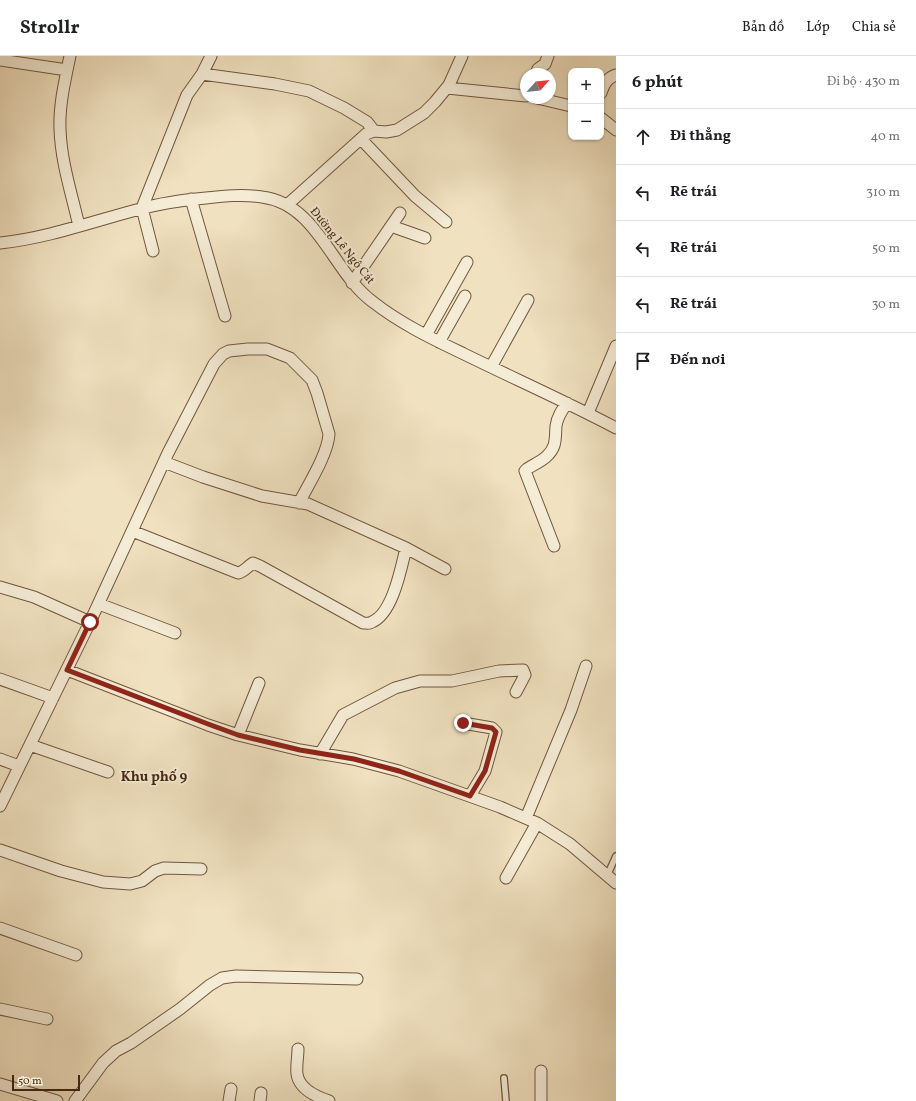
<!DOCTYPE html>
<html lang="vi">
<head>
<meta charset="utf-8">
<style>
  :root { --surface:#fff; --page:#f6f6f6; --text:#202124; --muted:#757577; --line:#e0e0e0 }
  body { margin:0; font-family:Vollkorn,serif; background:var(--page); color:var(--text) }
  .controls { position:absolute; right:12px; top:12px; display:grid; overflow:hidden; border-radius:8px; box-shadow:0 1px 3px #0004 }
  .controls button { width:36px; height:36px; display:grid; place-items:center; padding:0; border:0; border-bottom:1px solid var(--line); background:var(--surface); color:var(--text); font:20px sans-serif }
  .compass { position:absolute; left:520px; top:12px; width:36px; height:36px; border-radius:50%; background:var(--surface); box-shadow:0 1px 3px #0004; rotate:63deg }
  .scale { position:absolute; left:12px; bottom:10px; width:68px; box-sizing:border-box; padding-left:4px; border:2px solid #472813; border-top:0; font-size:11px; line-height:14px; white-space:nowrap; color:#472813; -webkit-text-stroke:3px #f5ecd6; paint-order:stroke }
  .stop { position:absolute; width:12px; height:12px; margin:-9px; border:3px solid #8f2418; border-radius:50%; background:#fff }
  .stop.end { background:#8f2418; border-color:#fff; box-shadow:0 1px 4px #0008 }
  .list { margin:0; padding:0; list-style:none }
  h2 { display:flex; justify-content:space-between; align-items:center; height:52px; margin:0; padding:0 16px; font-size:17px }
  h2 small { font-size:13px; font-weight:400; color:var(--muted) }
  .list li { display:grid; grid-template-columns:26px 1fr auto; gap:12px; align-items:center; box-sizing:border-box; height:56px; padding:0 16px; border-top:1px solid var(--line) }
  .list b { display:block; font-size:15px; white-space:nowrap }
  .list em { font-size:13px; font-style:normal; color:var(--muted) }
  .icon { flex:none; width:22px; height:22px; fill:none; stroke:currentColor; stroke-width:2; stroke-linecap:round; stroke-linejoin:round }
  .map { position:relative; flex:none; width:616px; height:1045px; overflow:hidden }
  header { display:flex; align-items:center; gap:24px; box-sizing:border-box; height:56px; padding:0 20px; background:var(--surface); border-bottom:1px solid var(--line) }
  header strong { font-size:19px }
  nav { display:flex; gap:22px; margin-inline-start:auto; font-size:14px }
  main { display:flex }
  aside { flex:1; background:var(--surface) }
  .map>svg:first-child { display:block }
</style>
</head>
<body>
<header>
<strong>Strollr</strong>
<nav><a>Bản đồ</a><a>Lớp</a><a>Chia sẻ</a></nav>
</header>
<main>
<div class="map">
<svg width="616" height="1045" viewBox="0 0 616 1045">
  <rect width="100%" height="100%" fill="#f0e1c0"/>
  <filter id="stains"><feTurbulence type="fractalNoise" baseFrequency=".005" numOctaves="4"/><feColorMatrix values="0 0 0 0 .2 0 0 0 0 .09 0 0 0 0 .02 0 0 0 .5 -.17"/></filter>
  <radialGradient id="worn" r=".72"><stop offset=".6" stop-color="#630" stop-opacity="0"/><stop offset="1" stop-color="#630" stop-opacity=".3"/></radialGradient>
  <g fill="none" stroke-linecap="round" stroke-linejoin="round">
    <defs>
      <path id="lane" d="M607 820 616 800
        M504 1022 506 1045"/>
      <path id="street" d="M70 0C65 24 59 49 60 73 61 106 72 139 79 170
        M0 4 67 14
        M202 18 275 28 309 35 344 52 367 66 374 75
        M536 18 538 13 545 8 548 0
        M447 32 526 40
        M601 37C604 28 607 22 616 19
        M537 42 571 50
        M601 62 616 74
        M361 83 415 140 446 166
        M191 143 225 260
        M287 149 366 78 374 75 386 76 397 74 424 57 435 46 449 29 462 0
        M391 170 425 182
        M0 187C48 182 94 165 140 153 161 147 184 144 206 142 224 140 243 138 262 141 318 148 332 216 373 246 401 268 433 283 464 298 515 323 567 346 616 372
        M153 195 142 152 187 39 202 18 211 0
        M352 227 400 157
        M426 279 467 206
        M439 286 465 240
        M491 311 528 244
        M588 357 616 290
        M164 406 203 421 262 440 308 448 406 492 445 513
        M132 475 238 517C244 516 247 511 253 507L260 510 363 567C366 567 370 568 372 566 393 557 401 512 406 492
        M554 490 525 415 527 413C533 409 540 406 546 401 557 391 555 383 556 370 557 361 562 354 567 347
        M0 531 34 541 90 566
        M99 548 175 577
        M67 614 208 669 238 679 300 694 353 703 399 715 500 751 537 767 570 788 616 827
        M0 623 53 642
        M463 667 492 672 496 676 485 715 470 740
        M238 679 259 627
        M30 689 108 716
        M320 698 343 659 395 632 420 625H452L499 615 523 614 525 619 516 636
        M0 703 19 710
        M0 750 90 566 168 397 214 308 223 298 229 295 248 293H267L290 302 312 324 317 337 329 378C328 398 308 429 299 447
        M526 762 571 654 586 610
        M0 794 61 815 103 826 130 828 142 825 155 815 164 812 201 813
        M506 822 537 767
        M0 872 76 899
        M0 953 47 963
        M298 993C298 1001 296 1010 297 1018 299 1033 317 1041 329 1045
        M541 1015V1045
        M0 1028 57 1045
        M75 1045 103 1007 116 995 131 987 180 953 210 929 222 922 236 920 357 923
        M229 1045 231 1033
        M260 1045 261 1037"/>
    </defs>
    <use href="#lane" stroke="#71563e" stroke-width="8"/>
    <use href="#street" stroke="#71563e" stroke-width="13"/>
    <use href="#lane" stroke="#f5ecd6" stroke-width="5.5"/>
    <use href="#street" stroke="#f5ecd6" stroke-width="11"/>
  </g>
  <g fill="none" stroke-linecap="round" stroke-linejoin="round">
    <path stroke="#8f2418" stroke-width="5" d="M90 566 67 614 208 668 238 679 300 694 354 703 399 715 470 740 485 715 496 676 492 672 463 667"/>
  </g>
  <g text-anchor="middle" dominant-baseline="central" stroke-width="4" stroke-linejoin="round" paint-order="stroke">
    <g font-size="12" fill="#472813" stroke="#f5ecd6">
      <text transform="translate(342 190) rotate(51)">Đường Lê Ngô Cát</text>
    </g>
    <g font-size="14" font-weight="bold" fill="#472813" stroke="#f5ecd6">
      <text x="154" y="721">Khu phố 9</text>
    </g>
  </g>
  <rect width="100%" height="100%" filter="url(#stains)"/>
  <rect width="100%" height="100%" fill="url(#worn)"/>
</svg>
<div class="controls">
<button>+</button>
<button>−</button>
</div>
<svg class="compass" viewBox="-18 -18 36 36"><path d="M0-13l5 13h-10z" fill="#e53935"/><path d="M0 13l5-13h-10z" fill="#757577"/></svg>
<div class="scale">50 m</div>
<div class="stop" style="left:90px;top:566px"></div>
<div class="stop end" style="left:463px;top:667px"></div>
</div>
<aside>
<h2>6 phút<small>Đi bộ · 430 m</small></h2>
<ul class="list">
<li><svg class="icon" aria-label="ahead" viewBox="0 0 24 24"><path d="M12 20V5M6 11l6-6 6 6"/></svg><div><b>Đi thẳng</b></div><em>40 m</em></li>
<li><svg class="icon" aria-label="left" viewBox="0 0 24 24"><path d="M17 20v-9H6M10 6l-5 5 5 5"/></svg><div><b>Rẽ trái</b></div><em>310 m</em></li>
<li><svg class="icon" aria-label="left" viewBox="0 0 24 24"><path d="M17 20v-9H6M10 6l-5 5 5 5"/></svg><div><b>Rẽ trái</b></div><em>50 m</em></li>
<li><svg class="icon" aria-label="left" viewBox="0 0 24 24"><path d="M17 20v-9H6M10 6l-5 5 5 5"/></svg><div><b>Rẽ trái</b></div><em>30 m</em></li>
<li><svg class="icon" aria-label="arrive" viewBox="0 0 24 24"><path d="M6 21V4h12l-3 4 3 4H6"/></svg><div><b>Đến nơi</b></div></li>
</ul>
</aside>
</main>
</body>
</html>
